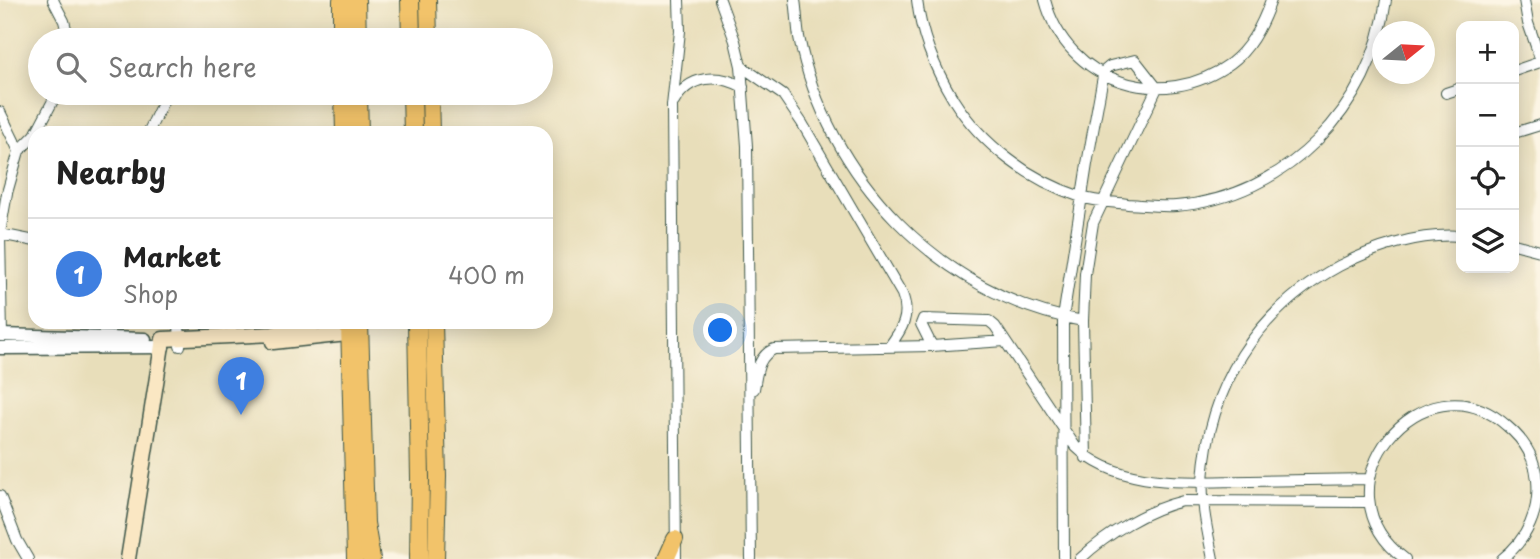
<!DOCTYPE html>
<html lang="en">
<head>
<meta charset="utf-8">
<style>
  :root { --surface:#fff; --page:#f6f6f6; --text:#222; --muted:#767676; --line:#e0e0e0; --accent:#d93025 }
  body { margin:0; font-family:"Playpen Sans",sans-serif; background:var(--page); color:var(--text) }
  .controls { position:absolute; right:21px; top:21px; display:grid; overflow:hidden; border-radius:14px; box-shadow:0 4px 18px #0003 }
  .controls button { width:63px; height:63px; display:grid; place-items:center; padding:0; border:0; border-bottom:2px solid var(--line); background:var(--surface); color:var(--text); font:35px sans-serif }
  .compass { position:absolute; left:1372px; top:21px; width:63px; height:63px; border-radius:50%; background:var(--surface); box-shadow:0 4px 18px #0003; rotate:72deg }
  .you { position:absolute; left:721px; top:331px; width:24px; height:24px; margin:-18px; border:5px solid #fff; border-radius:50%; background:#1a73e8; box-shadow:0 0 0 10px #1a73e833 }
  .badge { display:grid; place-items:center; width:46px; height:46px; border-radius:50%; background:var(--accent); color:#fff; font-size:23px; font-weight:700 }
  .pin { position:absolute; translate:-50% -58px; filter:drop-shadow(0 2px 4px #0008) }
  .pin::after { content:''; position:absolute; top:37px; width:24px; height:21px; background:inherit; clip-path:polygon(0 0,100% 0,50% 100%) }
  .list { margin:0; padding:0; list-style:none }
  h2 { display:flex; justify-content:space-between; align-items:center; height:91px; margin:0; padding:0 28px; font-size:30px }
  h2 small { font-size:23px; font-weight:400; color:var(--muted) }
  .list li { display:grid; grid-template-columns:46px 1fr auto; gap:21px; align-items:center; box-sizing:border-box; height:112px; padding:0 28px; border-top:2px solid var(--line) }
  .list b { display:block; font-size:26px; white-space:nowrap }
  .list p { margin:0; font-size:23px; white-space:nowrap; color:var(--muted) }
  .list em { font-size:23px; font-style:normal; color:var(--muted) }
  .icon { flex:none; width:38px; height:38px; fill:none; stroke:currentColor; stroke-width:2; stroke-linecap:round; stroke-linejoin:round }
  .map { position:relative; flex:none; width:1540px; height:559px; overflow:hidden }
  .search { position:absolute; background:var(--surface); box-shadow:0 4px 18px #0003; left:28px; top:28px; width:525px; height:77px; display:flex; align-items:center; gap:18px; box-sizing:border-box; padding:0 24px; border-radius:38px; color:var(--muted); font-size:26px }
  .panel { position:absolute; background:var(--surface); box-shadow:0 4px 18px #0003; left:28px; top:126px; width:525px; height:203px; border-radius:21px }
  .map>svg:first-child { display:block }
</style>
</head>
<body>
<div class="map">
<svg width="1540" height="559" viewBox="0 0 1540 559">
  <rect width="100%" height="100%" fill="#fcf5e5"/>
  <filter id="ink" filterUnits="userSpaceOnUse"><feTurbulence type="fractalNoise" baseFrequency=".0143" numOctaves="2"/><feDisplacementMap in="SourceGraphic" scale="14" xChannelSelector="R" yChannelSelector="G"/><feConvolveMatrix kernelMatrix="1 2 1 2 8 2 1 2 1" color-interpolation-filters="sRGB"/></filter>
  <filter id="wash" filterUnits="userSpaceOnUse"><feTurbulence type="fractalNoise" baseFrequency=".00686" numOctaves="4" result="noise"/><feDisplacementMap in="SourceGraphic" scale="28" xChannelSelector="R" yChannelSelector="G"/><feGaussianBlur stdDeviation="1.57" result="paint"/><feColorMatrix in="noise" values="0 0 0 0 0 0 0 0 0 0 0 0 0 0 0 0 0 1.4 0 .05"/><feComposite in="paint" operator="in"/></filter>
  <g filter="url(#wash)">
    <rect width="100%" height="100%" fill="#e8deba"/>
  </g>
  <g filter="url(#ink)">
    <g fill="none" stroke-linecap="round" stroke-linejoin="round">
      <defs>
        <path id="minor" d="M53 0 64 21 69 40
          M720 0 735 41 741 66 747 146 751 559
          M795 0C797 12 797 25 799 37 826 176 941 297 1083 321
          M917 0C921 35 935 69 953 99 982 145 1029 180 1081 197 1096 202 1113 202 1128 204 1144 205 1160 207 1176 206 1287 197 1372 108 1386 0
          M1045 0C1067 83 1163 113 1231 63 1251 48 1263 23 1271 0
          M1524 0 1528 23 1540 58
          M741 66 783 95 802 123 902 294C911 316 902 329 889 347
          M1514 71 1540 62
          M1446 93 1461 88
          M674 102C689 75 718 73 743 87
          M0 112 19 151
          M36 133 57 93
          M148 133 167 93
          M1514 133 1540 125
          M0 233 7 193 19 151 35 135
          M0 234 35 241
          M0 236 2 335
          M1514 244 1540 251
          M179 322 180 346
          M932 346 921 324 923 319 989 321 995 326 1075 446C1120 490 1192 481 1250 481 1290 480 1330 480 1369 479
          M754 389C757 373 757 357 774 349L932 346 1005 341
          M0 496 17 540 28 559
          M676 559 672 106 680 31 679 0
          M1064 559 1063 318 1087 164 1104 71 1110 66 1135 60 1157 88 1093 223 1085 274 1083 321 1086 458
          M1080 559C1108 533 1146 510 1183 501L1369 502
          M1213 559C1208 533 1201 506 1203 480 1209 386 1256 311 1339 266 1375 247 1420 233 1461 236
          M1405 559C1310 489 1423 351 1507 426 1524 440 1535 457 1537 480 1540 511 1527 540 1502 559"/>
        <path id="tertiary" d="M0 335 145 339
          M0 348 163 347"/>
        <path id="secondary" d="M273 342 347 334
          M128 559 163 339 273 334 321 322"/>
        <path id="primary" d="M341 0V40
          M428 0 429 40
          M343 93 344 133
          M430 93 431 133
          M349 322 355 559
          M434 322 438 477 436 559
          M666 559 675 539"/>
        <path id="motorway" d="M356 0 357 40
          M410 0 411 40
          M358 93 359 133
          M412 93 413 133
          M359 322 365 523 371 559
          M417 322 420 478 419 559"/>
      </defs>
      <use href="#minor" stroke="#3d5548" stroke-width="12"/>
      <use href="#tertiary" stroke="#3d5548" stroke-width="15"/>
      <use href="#secondary" stroke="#3d5548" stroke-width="17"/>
      <use href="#primary" stroke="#3d5548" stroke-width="18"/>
      <use href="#motorway" stroke="#3d5548" stroke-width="20"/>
      <use href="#minor" stroke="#fff" stroke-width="10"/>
      <use href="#tertiary" stroke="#fff" stroke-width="12"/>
      <use href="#secondary" stroke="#fae7c3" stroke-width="14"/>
      <use href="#primary" stroke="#f2c36a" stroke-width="16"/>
      <use href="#motorway" stroke="#f2c36a" stroke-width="18"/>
    </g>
  </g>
</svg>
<div class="controls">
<button>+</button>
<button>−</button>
<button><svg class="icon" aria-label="locate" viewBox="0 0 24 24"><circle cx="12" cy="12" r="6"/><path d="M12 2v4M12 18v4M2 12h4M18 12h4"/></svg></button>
<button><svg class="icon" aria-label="layers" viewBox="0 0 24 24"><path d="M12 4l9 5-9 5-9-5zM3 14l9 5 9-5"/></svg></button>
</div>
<svg class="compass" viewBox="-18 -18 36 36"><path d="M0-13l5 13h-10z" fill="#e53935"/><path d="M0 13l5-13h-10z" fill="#767676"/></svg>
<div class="you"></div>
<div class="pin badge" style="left:241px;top:415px;background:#3f7fe0">1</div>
<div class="search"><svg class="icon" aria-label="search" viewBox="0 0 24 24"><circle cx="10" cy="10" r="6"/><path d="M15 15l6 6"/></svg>Search here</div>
<section class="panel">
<h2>Nearby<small></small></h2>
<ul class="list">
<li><span class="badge" style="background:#3f7fe0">1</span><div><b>Market</b><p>Shop</p></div><em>400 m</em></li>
</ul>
</section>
</div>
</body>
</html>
